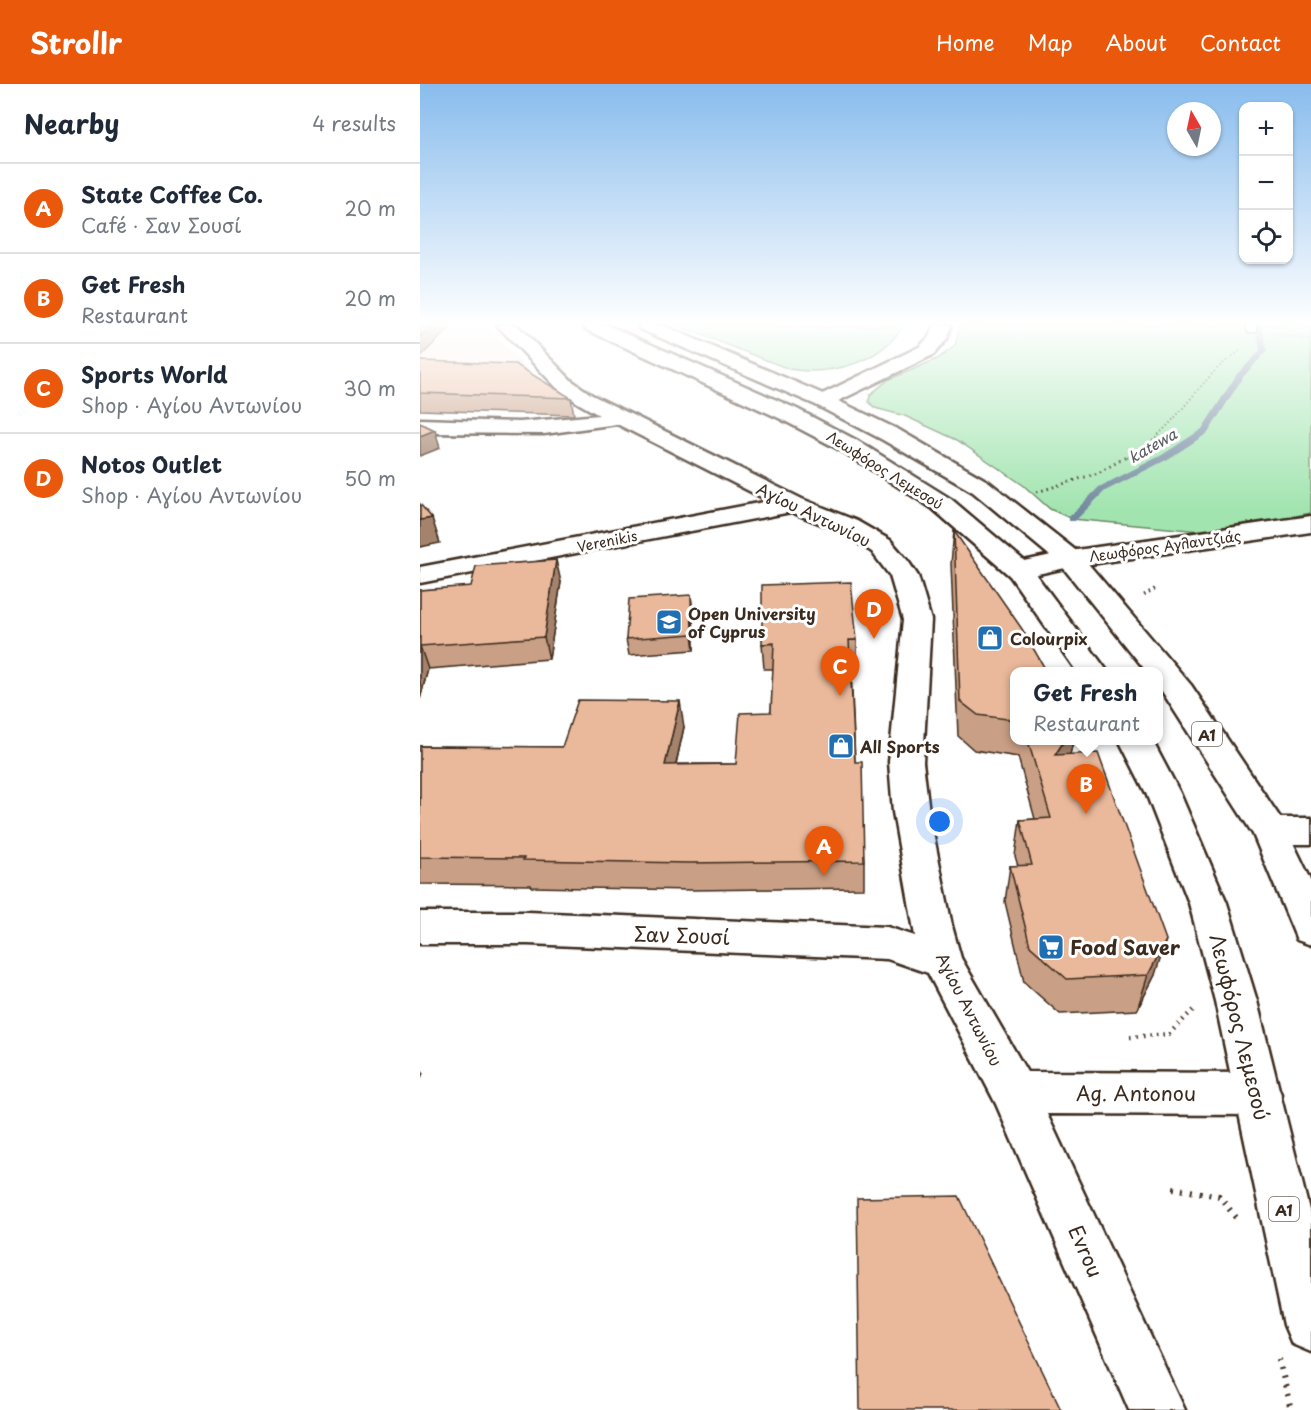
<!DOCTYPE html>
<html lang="en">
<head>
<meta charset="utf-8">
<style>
  :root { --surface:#fff; --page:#f6f6f7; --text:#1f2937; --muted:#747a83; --line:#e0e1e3; --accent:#ea580c }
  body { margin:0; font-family:"Playpen Sans",sans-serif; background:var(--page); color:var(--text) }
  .controls { position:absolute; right:18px; top:18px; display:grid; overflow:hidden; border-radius:12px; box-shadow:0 2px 4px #0004 }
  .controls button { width:54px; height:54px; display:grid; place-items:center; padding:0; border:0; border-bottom:2px solid var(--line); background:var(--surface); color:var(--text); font:30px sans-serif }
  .compass { position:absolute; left:747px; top:18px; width:54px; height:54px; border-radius:50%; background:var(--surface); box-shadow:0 2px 4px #0004; rotate:351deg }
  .you { position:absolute; left:520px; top:738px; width:21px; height:21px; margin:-15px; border:4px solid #fff; border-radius:50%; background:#1a73e8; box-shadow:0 0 0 9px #1a73e833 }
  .badge { display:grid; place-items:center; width:39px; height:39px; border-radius:50%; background:var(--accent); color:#fff; font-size:20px; font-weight:700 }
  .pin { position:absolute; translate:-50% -50px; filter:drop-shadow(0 2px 3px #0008) }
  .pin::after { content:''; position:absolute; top:32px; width:21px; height:18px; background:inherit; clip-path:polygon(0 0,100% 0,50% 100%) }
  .popup { position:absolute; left:590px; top:583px; width:153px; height:78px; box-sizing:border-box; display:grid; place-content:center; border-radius:12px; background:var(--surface); filter:drop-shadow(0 2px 4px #0005); font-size:20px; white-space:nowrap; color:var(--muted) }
  .popup b { font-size:22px; color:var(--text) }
  .popup::after { content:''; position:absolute; left:50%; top:100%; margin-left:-12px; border:12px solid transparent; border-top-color:var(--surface) }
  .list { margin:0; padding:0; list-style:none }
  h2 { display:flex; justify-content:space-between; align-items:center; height:78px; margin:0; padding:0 24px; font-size:26px }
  h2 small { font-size:20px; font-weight:400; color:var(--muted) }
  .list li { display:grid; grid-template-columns:39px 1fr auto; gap:18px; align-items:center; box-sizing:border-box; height:90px; padding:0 24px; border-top:2px solid var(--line) }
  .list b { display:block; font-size:22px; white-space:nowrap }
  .list p { margin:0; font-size:20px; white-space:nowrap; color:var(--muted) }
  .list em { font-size:20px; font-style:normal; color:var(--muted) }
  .icon { flex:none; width:33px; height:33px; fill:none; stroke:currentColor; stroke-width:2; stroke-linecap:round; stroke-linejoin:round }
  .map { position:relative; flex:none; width:891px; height:1326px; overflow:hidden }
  header { display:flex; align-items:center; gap:36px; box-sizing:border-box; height:84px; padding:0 30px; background:var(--accent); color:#fff }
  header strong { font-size:28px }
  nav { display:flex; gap:33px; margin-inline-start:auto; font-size:21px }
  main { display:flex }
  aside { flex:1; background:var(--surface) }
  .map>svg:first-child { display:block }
</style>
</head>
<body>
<header>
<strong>Strollr</strong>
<nav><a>Home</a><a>Map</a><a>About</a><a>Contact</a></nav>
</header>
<main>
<aside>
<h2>Nearby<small>4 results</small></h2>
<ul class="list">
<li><span class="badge">A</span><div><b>State Coffee Co.</b><p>Café · Σαν Σουσί</p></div><em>20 m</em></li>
<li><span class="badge">B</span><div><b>Get Fresh</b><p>Restaurant</p></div><em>20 m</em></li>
<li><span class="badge">C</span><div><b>Sports World</b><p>Shop · Αγίου Αντωνίου</p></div><em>30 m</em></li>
<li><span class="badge">D</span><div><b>Notos Outlet</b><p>Shop · Αγίου Αντωνίου</p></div><em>50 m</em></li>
</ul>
</aside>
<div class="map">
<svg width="891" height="1326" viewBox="0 0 891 1326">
  <rect width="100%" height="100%" fill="#fff"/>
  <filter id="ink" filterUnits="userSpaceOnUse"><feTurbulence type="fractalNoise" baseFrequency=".0167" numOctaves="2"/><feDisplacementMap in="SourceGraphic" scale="12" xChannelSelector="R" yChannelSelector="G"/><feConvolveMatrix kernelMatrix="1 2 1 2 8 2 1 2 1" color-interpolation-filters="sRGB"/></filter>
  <g filter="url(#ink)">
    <path fill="#f9eae1" d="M0 241H64L116 293 0 288Z"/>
    <path fill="#a1e4af" stroke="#6e8766" stroke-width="1.5" d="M256 241H337L383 244 484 241C459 279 413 292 369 285Z
      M540 241H891V429L828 441 822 451 652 435 630 425 603 401 537 356 485 332 455 324 449 318 450 311 468 296 517 275 535 262Z"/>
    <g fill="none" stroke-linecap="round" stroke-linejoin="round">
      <path fill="#73899f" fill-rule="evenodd" d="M836 241H842L847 267 823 293 788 349 748 375 685 407 655 437H649V433L679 403 742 371 782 345 817 290 840 267Z"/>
      <defs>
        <path id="service" d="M826 241H836L837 246 836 248H828Z"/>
        <path id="minor" d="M77 241H97L151 296 172 311 382 415 437 437 470 456 488 477 498 492 511 536 503 678 509 728 532 842 541 874 607 988 838 989 854 995 861 1010 854 1025 838 1031 627 1030 765 1326H709L576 1020 508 889 467 875 108 860H0V828H108L467 843 495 852 473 728 469 678 483 536 470 492 452 468 419 447 371 428 0 499V483L349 417 197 340 124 350 0 349V335L100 338 179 331 158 319 137 304Z
          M850 734H891V760H850L837 756 832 747 837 738Z"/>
        <path id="secondary" d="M514 241H532L527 255 513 271 410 321 403 323 396 321 393 317 396 313 499 263 509 253Z
          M891 432V448L650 483 599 494 590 492 586 486 590 480 650 467Z"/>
        <path id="primary" d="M162 241H187L377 325 438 357 531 415 608 480 688 588H657L590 492 513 425 422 367 361 335 165 245Z
          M217 241H242L410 313 479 346 569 398 659 469 771 601 863 738 891 796V861L877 856 833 750 738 601V588H727L641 481 553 408 463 356 396 321 220 245Z
          M699 656H732L760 709 807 819 837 917 891 1134V1268L872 1260 864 1241 795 917 769 819 726 709Z"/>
      </defs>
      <use href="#service" stroke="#3b2a1e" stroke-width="4"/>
      <use href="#minor" stroke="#3b2a1e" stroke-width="5"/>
      <use href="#secondary" stroke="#3b2a1e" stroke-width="5"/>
      <use href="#primary" stroke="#3b2a1e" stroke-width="5"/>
      <path stroke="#3b2a1e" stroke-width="2" stroke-dasharray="1 3" stroke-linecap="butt" d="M856 250 891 256
        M706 374C749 349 761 323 793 289 801 280 812 273 822 265"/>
      <path stroke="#3b2a1e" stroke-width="3" stroke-dasharray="1.5 4" stroke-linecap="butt" d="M617 408 678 389 708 372
        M724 511 736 504"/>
      <path stroke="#3b2a1e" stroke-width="4.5" stroke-dasharray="1.5 5" stroke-linecap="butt" d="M710 953 749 950 774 925"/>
      <path stroke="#3b2a1e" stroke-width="6" stroke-dasharray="2 7" stroke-linecap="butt" d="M753 1104 799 1112 818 1136
        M859 1275 871 1326"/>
      <use href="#service" fill="#fff" fill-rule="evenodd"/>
      <use href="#minor" fill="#fff" fill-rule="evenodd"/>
      <use href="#secondary" fill="#fff" fill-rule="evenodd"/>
      <use href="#primary" fill="#fff" fill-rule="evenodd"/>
    </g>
    <path fill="#c99f85" stroke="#3b2a1e" stroke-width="1.5" d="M0 277 151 314 154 331 0 326Z
      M534 447 594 588V657H653L650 670 735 891 717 926 640 930 604 898 585 818 590 782H598L595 772 600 736 615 735 598 673 554 666 538 652 531 480Z
      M141 498 129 575 8 585 0 615V506Z
      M273 526 274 566 209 571 206 555Z
      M437 556V582H431L435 678 444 777V804L272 806 112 803 111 801 0 800V662L142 663 264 643 256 680H316L351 628 353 585H344L342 560Z"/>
    <path fill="#a4826c" stroke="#3b2a1e" stroke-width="1.5" d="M12 241H30L31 243 0 273V253Z
      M15 346 20 364 0 372V352Z
      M12 434 20 459 0 463V436Z
      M136 476 141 498 129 575 124 553Z
      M271 511 273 526 274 566 272 550Z
      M0 562 8 585 0 615Z
      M260 617 264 643 250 707 245 681Z
      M644 657H653L650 671H635Z
      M746 856 735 891 717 926 728 891Z
      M0 984 3 989 0 996Z"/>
    <path fill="#eab99b" stroke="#3b2a1e" stroke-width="1.5" d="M0 241H12L0 253Z
      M0 277 95 280 151 314 0 309Z
      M0 339 15 346 0 352Z
      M0 420 12 434 0 436Z
      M534 447 602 545 627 588H594V636L558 631 540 617Z
      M136 476 124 553 0 562V506L51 502 56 482Z
      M431 498 437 556H429L435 678H442L444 777 268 779 103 776 104 774 0 773V662L142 663 158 616 260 617 245 681 316 680 320 629 351 628 354 559 342 560V501Z
      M271 511 272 550 206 555 209 515Z
      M608 657H644L635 671 678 669 746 856 728 891 647 895 610 862 590 782 612 781 600 736 631 734Z
      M539 1112 641 1326H440L437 1114Z"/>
  </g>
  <linearGradient id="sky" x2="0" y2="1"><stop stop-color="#88bced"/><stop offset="0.56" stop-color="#fff"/><stop offset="1" stop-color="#fff" stop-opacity="0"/></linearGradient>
  <rect width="891" height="427" fill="url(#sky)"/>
  <defs>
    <symbol id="university-square" viewBox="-11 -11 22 22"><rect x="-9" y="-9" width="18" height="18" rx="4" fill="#1f6fb2" stroke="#fff"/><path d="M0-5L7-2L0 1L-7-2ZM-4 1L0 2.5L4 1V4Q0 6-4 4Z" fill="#fff"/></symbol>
    <symbol id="shop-square" viewBox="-11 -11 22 22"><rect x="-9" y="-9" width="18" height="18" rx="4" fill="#1f6fb2" stroke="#fff"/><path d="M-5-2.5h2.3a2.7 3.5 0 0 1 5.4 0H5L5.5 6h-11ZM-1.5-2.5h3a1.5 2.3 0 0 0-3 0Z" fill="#fff"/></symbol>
    <symbol id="supermarket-square" viewBox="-11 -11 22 22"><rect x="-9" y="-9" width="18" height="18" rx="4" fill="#1f6fb2" stroke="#fff"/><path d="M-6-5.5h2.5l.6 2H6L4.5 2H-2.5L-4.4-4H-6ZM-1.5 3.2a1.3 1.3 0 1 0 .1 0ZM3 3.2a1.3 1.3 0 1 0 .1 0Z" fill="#fff"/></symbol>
  </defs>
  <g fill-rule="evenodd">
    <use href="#university-square" x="234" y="523" width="30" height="30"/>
    <use href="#shop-square" x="555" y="539" width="30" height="30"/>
    <use href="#shop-square" x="406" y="647" width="30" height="30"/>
    <use href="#supermarket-square" x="616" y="848" width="30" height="30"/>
  </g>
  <g text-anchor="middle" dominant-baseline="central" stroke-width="6" stroke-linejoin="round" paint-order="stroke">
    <g font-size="14" fill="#3b2a1e" stroke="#fff">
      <text transform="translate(465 386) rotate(32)">Λεωφόρος Λεμεσού</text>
      <text transform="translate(187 457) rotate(-11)">Verenikis</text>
      <text transform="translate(745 462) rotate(-8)">Λεωφόρος Αγλαντζιάς</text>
    </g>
    <g font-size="15" font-style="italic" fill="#575a5e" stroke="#fff">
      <text transform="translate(732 361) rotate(-30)">katewa</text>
    </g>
    <g fill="#fff" stroke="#766a62" stroke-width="1.5">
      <rect x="772" y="638" width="30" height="24" rx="4.5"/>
      <rect x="849" y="1113" width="30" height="24" rx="4.5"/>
    </g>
    <g font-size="15" font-weight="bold" fill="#3b2a1e">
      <text x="787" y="650">A1</text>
      <text x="864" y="1125">A1</text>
    </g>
    <g font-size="16" fill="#3b2a1e" stroke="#fff">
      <text transform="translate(394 430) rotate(26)">Αγίου Αντωνίου</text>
      <text transform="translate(550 925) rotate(63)">Αγίου Αντωνίου</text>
    </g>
    <g font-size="16" font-weight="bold" fill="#3b2a1e" stroke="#fff" text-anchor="start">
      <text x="268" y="529">Open University<tspan x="268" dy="18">of Cyprus</tspan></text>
      <text x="590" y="554">Colourpix</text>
      <text x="440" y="662">All Sports</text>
    </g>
    <g font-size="20" fill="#3b2a1e" stroke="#fff">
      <text transform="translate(262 851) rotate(2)">Σαν Σουσί</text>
      <text transform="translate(820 943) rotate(76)">Λεωφόρος Λεμεσού</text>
      <text x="716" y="1009">Ag. Antonou</text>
      <text transform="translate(666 1167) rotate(66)">Evrou</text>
    </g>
    <g font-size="20" font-weight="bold" fill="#3b2a1e" stroke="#fff" text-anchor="start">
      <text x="650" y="863">Food Saver</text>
    </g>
  </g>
</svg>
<div class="controls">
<button>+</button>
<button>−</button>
<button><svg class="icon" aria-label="locate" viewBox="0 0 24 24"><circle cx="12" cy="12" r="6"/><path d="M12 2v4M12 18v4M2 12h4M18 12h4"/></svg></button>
</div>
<svg class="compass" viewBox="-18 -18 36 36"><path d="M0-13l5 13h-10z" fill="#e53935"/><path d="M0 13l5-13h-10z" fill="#747a83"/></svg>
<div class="you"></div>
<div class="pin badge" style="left:404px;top:792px">A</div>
<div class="pin badge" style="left:666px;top:730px">B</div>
<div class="popup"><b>Get Fresh</b>Restaurant</div>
<div class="pin badge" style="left:420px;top:612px">C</div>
<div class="pin badge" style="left:454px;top:555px">D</div>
</div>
</main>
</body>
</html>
